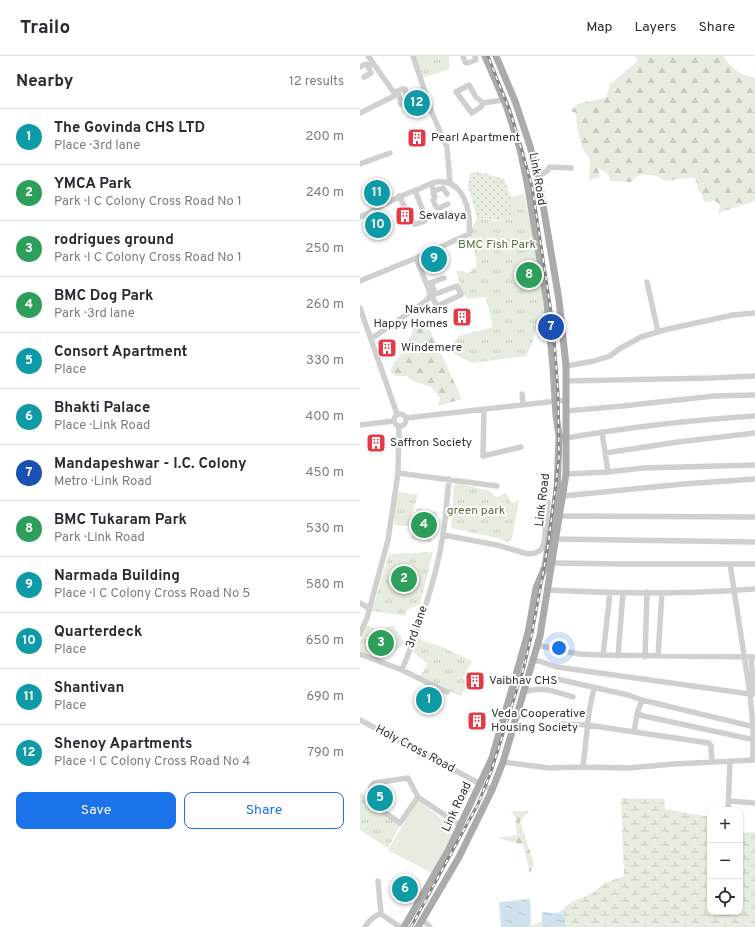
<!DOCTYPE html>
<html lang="en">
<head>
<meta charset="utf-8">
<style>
  :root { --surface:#fff; --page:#f7f7f7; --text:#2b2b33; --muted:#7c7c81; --line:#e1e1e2; --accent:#1a73e8 }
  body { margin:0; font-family:Overpass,sans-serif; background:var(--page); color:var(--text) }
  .controls { position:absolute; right:12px; bottom:12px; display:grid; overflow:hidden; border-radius:8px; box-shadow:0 1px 3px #0004 }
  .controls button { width:36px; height:36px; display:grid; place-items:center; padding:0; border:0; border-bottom:1px solid var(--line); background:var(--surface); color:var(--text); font:20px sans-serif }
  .you { position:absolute; left:199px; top:592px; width:14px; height:14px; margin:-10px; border:3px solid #fff; border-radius:50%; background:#1a73e8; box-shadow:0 0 0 6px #1a73e833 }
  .badge { display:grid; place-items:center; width:26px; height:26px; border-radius:50%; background:var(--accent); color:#fff; font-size:13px; font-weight:700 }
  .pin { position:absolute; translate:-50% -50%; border:2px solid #fff; box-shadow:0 1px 4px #0006 }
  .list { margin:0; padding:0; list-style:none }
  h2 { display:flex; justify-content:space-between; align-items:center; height:52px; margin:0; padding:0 16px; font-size:17px }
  h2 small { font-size:13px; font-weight:400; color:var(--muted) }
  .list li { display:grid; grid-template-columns:26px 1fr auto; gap:12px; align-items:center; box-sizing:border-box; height:56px; padding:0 16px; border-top:1px solid var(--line) }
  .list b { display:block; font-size:15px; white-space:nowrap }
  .list p { margin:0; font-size:13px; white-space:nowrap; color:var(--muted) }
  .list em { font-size:13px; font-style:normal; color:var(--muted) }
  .actions { display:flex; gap:8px; padding:12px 16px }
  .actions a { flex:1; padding:9px 0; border:1px solid var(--accent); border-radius:8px; text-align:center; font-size:14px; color:var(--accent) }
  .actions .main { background:var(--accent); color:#fff }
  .icon { flex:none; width:22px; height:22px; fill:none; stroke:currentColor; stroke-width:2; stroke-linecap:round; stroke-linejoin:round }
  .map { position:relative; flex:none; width:395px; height:871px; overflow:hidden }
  header { display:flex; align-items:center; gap:24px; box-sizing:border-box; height:56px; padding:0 20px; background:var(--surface); border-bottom:1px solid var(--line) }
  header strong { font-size:19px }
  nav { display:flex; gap:22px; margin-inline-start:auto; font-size:14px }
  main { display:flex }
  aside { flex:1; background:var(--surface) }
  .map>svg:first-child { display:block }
</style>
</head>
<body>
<header>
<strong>Trailo</strong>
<nav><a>Map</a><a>Layers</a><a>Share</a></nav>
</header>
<main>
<aside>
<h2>Nearby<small>12 results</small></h2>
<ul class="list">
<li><span class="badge" style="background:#0f9aa8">1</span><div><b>The Govinda CHS LTD</b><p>Place · 3rd lane</p></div><em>200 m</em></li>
<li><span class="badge" style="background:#2e9e5b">2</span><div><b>YMCA Park</b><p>Park · I C Colony Cross Road No 1</p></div><em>240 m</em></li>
<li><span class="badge" style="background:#2e9e5b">3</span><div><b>rodrigues ground</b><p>Park · I C Colony Cross Road No 1</p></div><em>250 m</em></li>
<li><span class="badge" style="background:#2e9e5b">4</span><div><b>BMC Dog Park</b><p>Park · 3rd lane</p></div><em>260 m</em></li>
<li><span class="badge" style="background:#0f9aa8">5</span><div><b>Consort Apartment</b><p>Place</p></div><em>330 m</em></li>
<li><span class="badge" style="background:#0f9aa8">6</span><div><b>Bhakti Palace</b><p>Place · Link Road</p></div><em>400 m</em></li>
<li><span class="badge" style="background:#1a4fb4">7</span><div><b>Mandapeshwar - I.C. Colony</b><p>Metro · Link Road</p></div><em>450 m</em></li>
<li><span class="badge" style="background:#2e9e5b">8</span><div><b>BMC Tukaram Park</b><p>Park · Link Road</p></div><em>530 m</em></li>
<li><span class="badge" style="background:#0f9aa8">9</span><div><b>Narmada Building</b><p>Place · I C Colony Cross Road No 5</p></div><em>580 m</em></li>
<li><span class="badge" style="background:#0f9aa8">10</span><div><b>Quarterdeck</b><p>Place</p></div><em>650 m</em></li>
<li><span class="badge" style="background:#0f9aa8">11</span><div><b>Shantivan</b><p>Place</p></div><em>690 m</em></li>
<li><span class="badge" style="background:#0f9aa8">12</span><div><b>Shenoy Apartments</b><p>Place · I C Colony Cross Road No 4</p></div><em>790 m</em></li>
</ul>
<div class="actions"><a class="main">Save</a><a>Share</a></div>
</aside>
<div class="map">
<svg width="395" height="871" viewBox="0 0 395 871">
  <defs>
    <pattern id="grass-dots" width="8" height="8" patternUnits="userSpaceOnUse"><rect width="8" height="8" fill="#e6ecdf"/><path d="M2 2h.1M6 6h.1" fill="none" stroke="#c6cbc0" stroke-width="1.8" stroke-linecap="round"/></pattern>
    <pattern id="forest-firs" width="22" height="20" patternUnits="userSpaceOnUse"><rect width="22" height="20" fill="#e6ecdf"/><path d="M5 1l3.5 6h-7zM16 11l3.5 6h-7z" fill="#c6cbc0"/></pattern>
    <pattern id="wetland-marsh" width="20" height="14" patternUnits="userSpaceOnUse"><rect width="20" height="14" fill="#e6ecdf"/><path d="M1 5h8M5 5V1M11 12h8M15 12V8" fill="none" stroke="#c6cbc0"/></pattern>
    <pattern id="park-tufts" width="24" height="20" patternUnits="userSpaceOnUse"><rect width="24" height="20" fill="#e6ecdf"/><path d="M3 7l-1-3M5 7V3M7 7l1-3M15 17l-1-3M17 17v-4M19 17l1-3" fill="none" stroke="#c6cbc0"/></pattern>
    <pattern id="water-ripples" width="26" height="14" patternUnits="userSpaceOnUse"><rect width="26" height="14" fill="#cfe2ee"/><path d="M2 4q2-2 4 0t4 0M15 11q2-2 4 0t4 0" fill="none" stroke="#b2c2cd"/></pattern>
  </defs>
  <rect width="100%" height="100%" fill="#fff"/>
  <path fill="url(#grass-dots)" d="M116 115 144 123 151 141 153 158 138 164 117 162 108 131 110 118Z"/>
  <path fill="url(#forest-firs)" d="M275 0H363C372 13 379 18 395 22V145L358 157 360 150C356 144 353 143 346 147 342 143 343 138 338 134L336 123 333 121 306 125 296 120 282 118 276 121 271 126 251 125 247 117 238 112 240 121 229 124 230 104 222 91 217 71 216 57 211 55 217 48 246 42 250 28 278 5Z
    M66 265 102 343 78 350 80 342 71 331 55 326 46 320H35L30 316 34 306 47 291 54 271Z
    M151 755H169L160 765 174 808 170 817 163 789 137 782 157 779 155 761Z"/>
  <path fill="url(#wetland-marsh)" d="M261 742 304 743 305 753 350 761V856H380V777L395 776V871H168L196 859 211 846 233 837 245 827 264 820Z"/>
  <path fill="url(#park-tufts)" d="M55 0H89V13L63 22Z
    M164 138 176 189 187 271H176L173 285 166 300 112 307 94 298 92 288 99 280 133 271 126 241 108 243 102 237 96 214 109 217 117 209 114 191 109 178 117 162 136 165 153 158 151 141Z
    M96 427 130 435 133 439 137 441 146 437 151 447 159 444 152 483 147 486 137 482 91 472 94 431Z
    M38 436 58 439 48 470 35 469 33 451Z
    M57 452 77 456 71 486 51 483Z
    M73 496 60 548 47 554 46 560 12 555 29 498Z
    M7 569 21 576 29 570H34L45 588 22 603 0 595V585Z
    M58 583 82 591 112 605 103 622 109 627 101 640 83 633 59 621 68 608 53 596Z
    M0 736 41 768 28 792 0 774Z"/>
  <path fill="#e6ecdf" d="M58 743 94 774 73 818 28 794Z"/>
  <path fill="url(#water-ripples)" d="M170 843 171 871H141L139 846Z
    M182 856 205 858V871H182Z"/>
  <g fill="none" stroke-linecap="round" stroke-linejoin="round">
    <path stroke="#d0d0d0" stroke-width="5.5" d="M53 0 72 57 87 91 90 127
      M103 0 105 6 107 7 116 4 115 0
      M0 11 6 8 8 10 13 7
      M4 21 11 17 8 10
      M34 36 43 33H45L48 47 41 48 38 35
      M123 47 116 41 109 29 96 36 112 57 121 51 123 47 143 44
      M0 57 34 40 35 38 8 0
      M0 108 30 97
      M178 121 187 115 190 111 211 112
      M71 128 74 135 73 137 75 141 73 144 76 151 79 152 88 148
      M74 135 83 132 87 138
      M39 140 54 168H56L65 165 66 163 55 134
      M0 161C20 151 38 140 59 133 64 131 70 127 76 126 105 123 111 156 109 178L56 202 0 225
      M287 226 298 276
      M71 227 74 234
      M67 228 84 222
      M70 240 97 230 101 238V239L79 249H76L72 240
      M0 252 37 358
      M11 283 66 245 70 240 69 234 56 202
      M206 310 234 305 250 300 259 293 281 281 308 273 373 259 395 257
      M207 325 351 322 395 320
      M162 338 163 348
      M124 353 123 400 161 391
      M206 355 263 350 354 340 395 339
      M34 364a6 6 0 1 1 12 0a6 6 0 1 1-12 0Z
      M46 362 206 344
      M0 369 34 365
      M242 376 248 416
      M207 382C269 371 332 364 395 360
      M245 397 318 386 395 377
      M38 417 137 430
      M206 418 248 416 283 412 395 409
      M203 440 323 428 395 423
      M199 460 395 461
      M83 479 137 489 168 498 175 497 181 494 184 487 188 446
      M196 483 395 486
      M192 507 259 508H395
      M188 534C257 538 326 538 395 533
      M0 547 9 552
      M0 578 7 562 28 484 38 417 39 370
      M177 589 219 598 243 599 395 601
      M0 598 42 614
      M243 599 250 537
      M258 600 263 537
      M298 600 302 537
      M285 601 287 536
      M391 601 394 638
      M172 605H179L197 611 390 638 370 508
      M188 621 268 639 282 644 395 671
      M87 636 42 614C59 571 76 525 83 479 86 460 87 442 89 423
      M163 636C185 630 192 635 213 641
      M282 644 277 658 284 660 395 684
      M0 664 132 734
      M199 668 227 669 349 687 351 690 352 706
      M274 676 277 658
      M393 704V671L390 638H395
      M143 706 189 712 223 711 268 712 314 708 395 704
      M223 711 229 656 234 632
      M58 741 40 767 14 749 11 731 14 727 48 722 58 741 101 770
      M369 745 395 747
      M368 754 370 705
      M18 825 21 858 40 871
      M62 863 70 871
      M5 871C9 865 14 859 21 858"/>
    <path stroke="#ababab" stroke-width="7" d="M44 871 88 795 132 702 168 577 176 532 185 511 197 437 199 380 196 359 193 311 187 246 167 126 160 93 146 49 125 0
      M58 871 99 801 132 734 143 706 180 580 206 418V310L199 244 192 202 179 125 170 90 155 45 136 0"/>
    <defs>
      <path id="rail" d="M51 871 118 748 131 716 164 611 172 577 188 490 199 402 198 336 193 269 172 130 151 58 128 0"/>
    </defs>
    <use href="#rail" stroke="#888" stroke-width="3"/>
    <use href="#rail" stroke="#fff" stroke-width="1.5" stroke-dasharray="4.5" stroke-linecap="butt"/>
  </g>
  <defs>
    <symbol id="building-square" viewBox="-11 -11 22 22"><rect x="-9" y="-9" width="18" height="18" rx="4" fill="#e63946" stroke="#fff"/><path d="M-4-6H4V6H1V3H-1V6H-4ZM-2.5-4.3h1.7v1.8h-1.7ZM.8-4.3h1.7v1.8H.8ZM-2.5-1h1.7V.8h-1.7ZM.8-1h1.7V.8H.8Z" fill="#fff"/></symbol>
  </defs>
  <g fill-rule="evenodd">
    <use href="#building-square" x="46" y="71" width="22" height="22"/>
    <use href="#building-square" x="34" y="149" width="22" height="22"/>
    <use href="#building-square" x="91" y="250" width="22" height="22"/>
    <use href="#building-square" x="16" y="281" width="22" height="22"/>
    <use href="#building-square" x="5" y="376" width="22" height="22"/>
    <use href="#building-square" x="104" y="614" width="22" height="22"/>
    <use href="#building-square" x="106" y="654" width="22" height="22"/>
  </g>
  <g text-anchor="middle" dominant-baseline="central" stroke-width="4" stroke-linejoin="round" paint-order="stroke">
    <g font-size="12" fill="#333" stroke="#fff" text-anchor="start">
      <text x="71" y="82">Pearl Apartment</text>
      <text x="59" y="160">Sevalaya</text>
      <text x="88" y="254" text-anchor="end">Navkars<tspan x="88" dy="14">Happy Homes</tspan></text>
      <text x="41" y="292">Windemere</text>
      <text x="30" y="387">Saffron Society</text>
      <text x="129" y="625">Vaibhav CHS</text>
      <text x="131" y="658">Veda Cooperative<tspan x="131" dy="14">Housing Society</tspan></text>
    </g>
    <g font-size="12" fill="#333" stroke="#fff">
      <text transform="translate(177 123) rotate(80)">Link Road</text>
      <text transform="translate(183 444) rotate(-83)">Link Road</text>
      <text transform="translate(57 571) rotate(-71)">3rd lane</text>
      <text transform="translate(55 693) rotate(28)">Holy Cross Road</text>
      <text transform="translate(97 751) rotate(-65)">Link Road</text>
    </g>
    <g font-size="12" fill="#56703f" stroke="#fff">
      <text x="137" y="189">BMC Fish Park</text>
      <text x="116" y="455">green park</text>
    </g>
  </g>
</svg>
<div class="controls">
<button>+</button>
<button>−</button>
<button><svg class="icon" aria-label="locate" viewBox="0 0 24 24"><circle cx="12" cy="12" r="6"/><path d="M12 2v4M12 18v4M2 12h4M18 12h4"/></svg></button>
</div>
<div class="you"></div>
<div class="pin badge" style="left:69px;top:644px;background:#0f9aa8">1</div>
<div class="pin badge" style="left:44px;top:523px;background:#2e9e5b">2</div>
<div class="pin badge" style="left:21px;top:587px;background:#2e9e5b">3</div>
<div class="pin badge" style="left:64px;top:469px;background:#2e9e5b">4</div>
<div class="pin badge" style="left:20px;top:742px;background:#0f9aa8">5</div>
<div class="pin badge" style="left:45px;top:833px;background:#0f9aa8">6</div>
<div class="pin badge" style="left:191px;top:271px;background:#1a4fb4">7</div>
<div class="pin badge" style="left:169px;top:219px;background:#2e9e5b">8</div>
<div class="pin badge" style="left:74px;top:203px;background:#0f9aa8">9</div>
<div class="pin badge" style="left:18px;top:169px;background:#0f9aa8">10</div>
<div class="pin badge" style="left:17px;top:137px;background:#0f9aa8">11</div>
<div class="pin badge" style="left:57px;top:47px;background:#0f9aa8">12</div>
</div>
</main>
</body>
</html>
